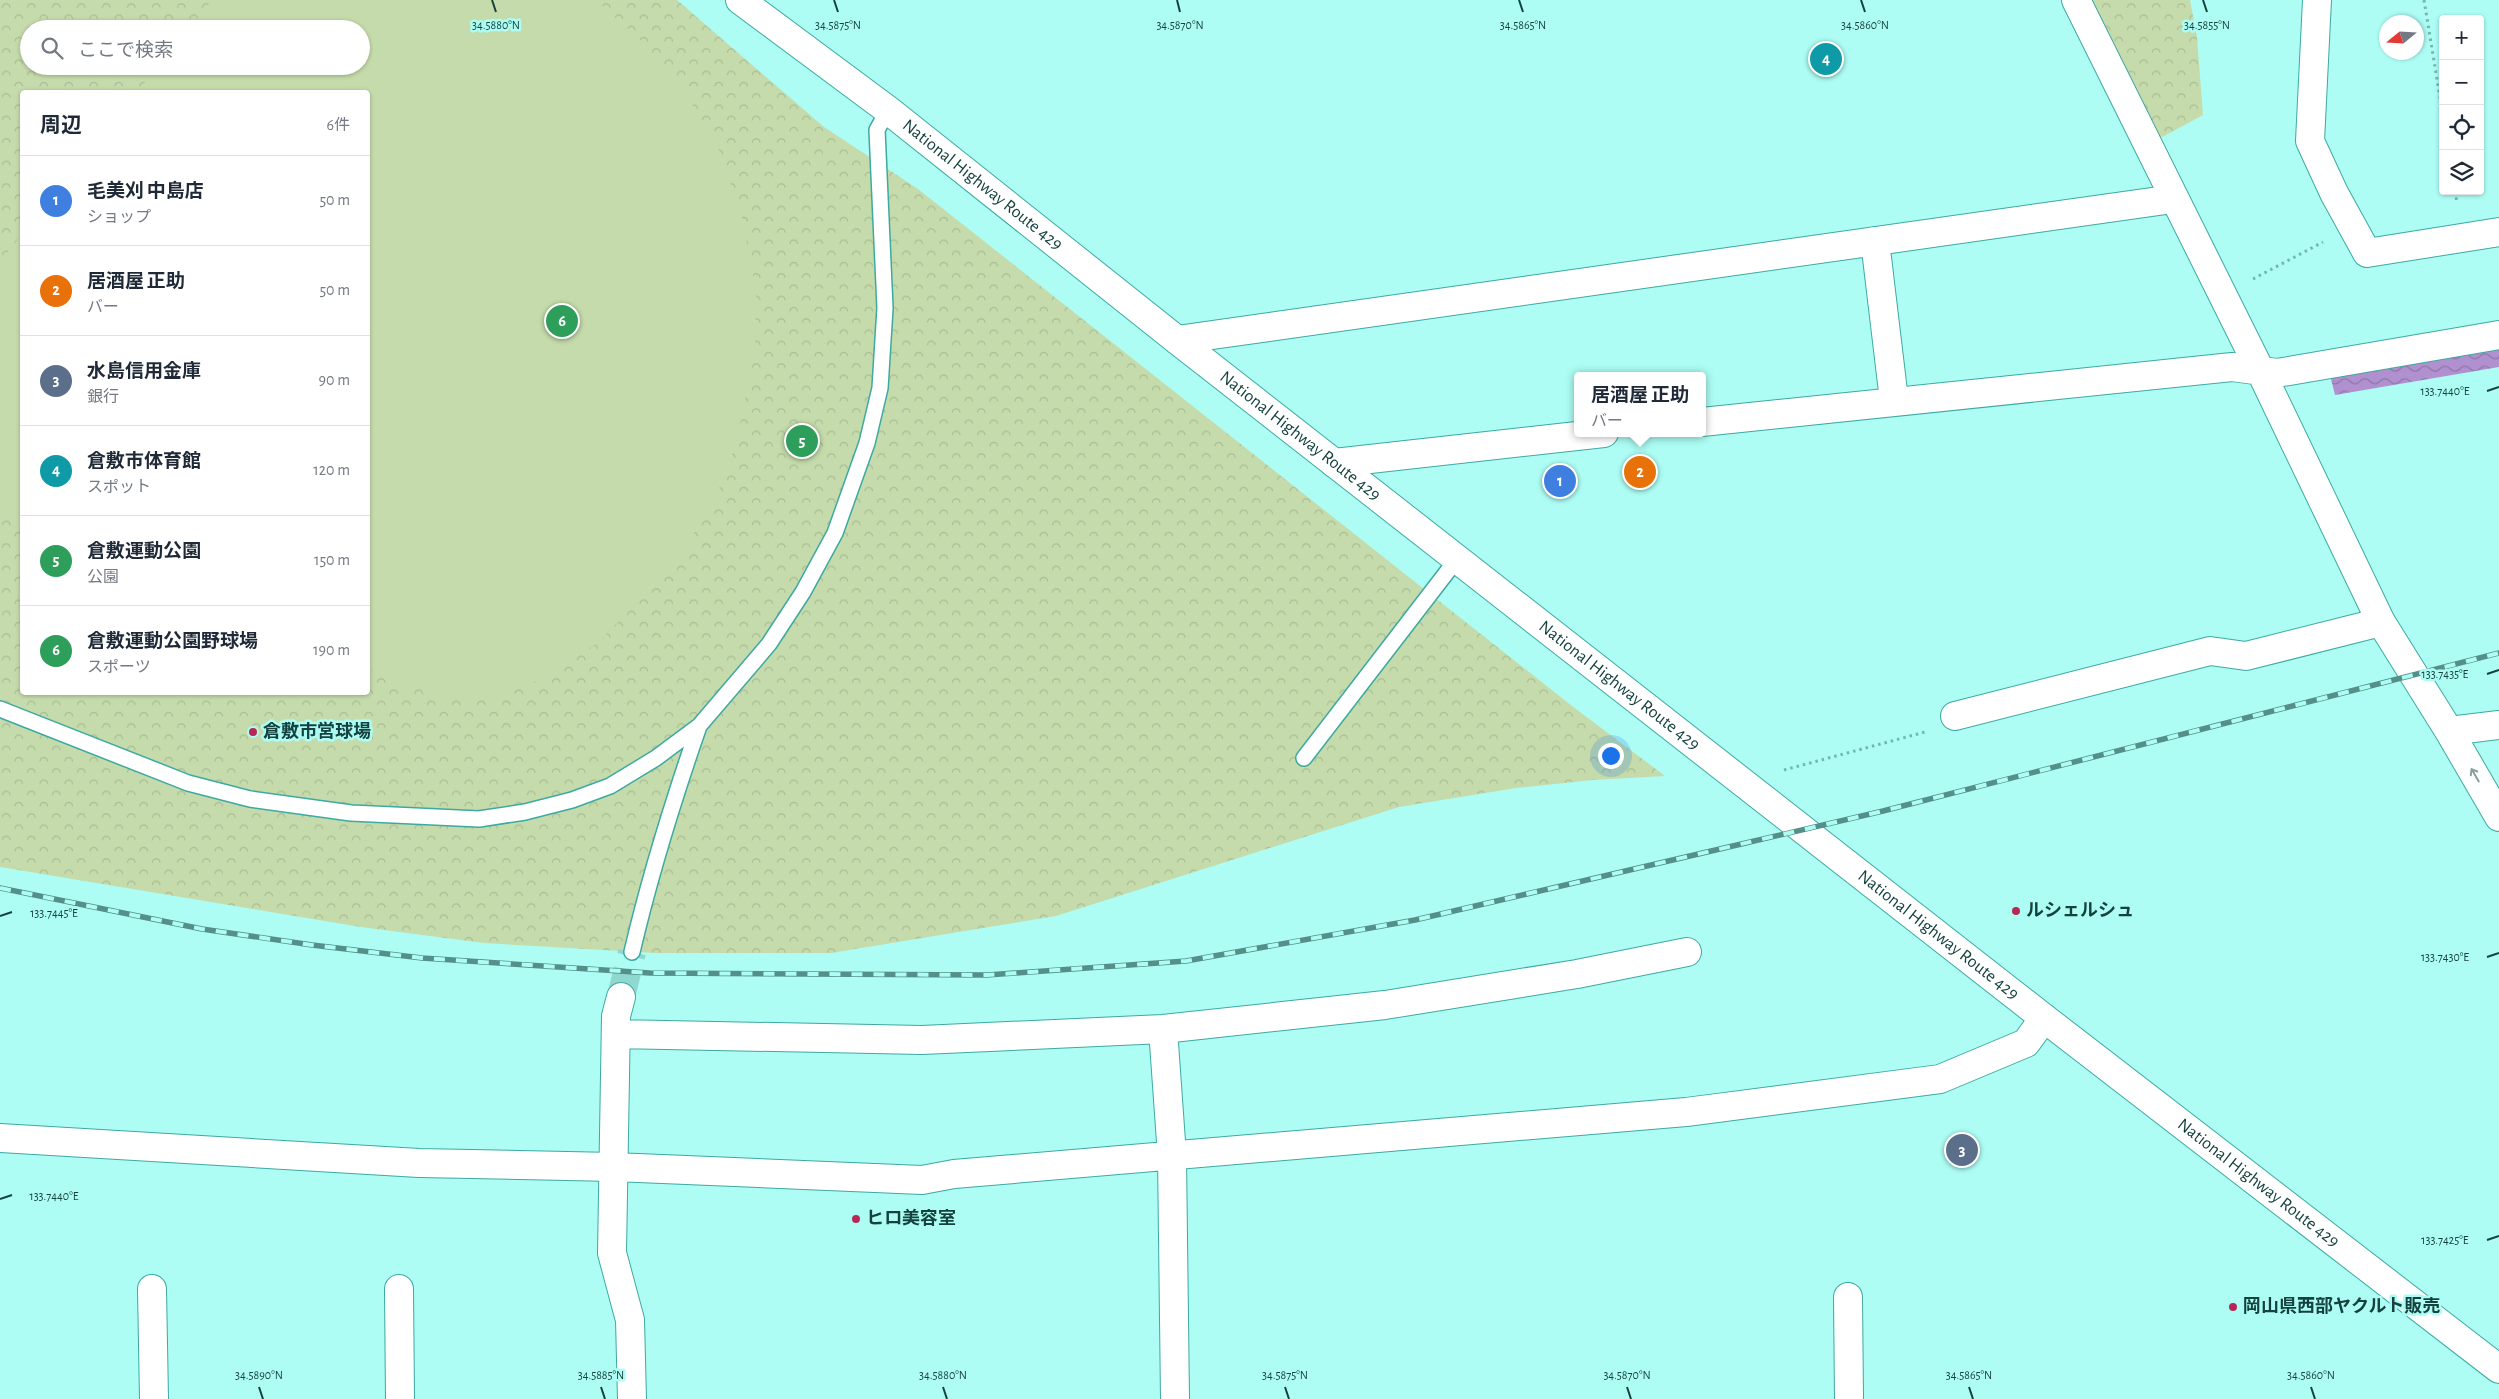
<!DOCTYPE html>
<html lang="ja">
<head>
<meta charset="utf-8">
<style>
  :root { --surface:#fff; --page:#f6f6f7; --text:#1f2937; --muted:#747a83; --line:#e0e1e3; --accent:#b45309 }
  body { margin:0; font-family:"Alegreya Sans","Noto Sans JP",sans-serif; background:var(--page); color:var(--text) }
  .controls { position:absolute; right:15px; top:15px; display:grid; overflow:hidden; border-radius:5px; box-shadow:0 1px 4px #0004 }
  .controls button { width:45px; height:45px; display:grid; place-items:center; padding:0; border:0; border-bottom:1px solid var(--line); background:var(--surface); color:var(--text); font:25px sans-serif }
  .compass { position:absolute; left:2379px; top:15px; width:45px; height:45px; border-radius:50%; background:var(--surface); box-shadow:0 1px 4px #0004; rotate:252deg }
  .you { position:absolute; left:1610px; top:755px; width:18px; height:18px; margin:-12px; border:4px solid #fff; border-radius:50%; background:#1a73e8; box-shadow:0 0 0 8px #1a73e833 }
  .badge { display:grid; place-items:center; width:32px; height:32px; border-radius:50%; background:var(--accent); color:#fff; font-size:16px; font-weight:700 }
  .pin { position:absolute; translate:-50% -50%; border:2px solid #fff; box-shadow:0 1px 5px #0006 }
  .popup { position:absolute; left:1574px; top:372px; width:132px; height:65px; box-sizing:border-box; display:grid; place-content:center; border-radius:5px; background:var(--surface); filter:drop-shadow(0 1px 4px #0005); font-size:16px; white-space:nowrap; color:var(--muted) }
  .popup b { font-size:19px; color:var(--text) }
  .popup::after { content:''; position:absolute; left:50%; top:100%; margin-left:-10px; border:10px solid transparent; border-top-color:var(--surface) }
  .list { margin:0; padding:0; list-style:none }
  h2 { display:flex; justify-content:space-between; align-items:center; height:65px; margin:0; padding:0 20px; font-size:21px }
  h2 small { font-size:16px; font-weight:400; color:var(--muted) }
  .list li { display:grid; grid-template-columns:32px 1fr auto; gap:15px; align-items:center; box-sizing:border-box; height:90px; padding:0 20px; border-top:1px solid var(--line) }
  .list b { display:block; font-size:19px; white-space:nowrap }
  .list p { margin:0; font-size:16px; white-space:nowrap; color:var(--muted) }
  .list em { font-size:16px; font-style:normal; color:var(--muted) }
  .icon { flex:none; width:28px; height:28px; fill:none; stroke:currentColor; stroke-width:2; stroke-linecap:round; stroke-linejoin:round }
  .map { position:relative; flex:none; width:2499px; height:1399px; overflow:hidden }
  .search { position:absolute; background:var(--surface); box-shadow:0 1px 4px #0004; left:20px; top:20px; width:350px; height:55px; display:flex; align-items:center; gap:12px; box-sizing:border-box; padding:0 18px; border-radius:28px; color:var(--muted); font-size:19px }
  .panel { position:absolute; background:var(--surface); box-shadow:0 1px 4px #0004; left:20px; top:90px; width:350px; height:605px; border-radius:5px }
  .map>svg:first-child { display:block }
</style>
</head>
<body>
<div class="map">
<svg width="2499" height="1399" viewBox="0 0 2499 1399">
  <defs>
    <pattern id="park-crowns" width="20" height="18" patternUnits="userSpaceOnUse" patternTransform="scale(1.25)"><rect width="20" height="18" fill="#c5dbab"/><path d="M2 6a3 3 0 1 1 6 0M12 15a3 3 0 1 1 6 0" fill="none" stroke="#a8bd94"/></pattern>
    <pattern id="water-waves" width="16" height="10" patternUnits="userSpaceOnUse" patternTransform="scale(1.25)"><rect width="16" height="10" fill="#b090ce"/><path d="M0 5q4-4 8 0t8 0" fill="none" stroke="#8e77a9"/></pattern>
  </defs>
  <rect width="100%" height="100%" fill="#adfdf4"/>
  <path fill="url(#park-crowns)" fill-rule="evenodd" d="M0 0H677L824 127 918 189 1572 706 1665 776 1593 780 1516 788 1399 807 1056 916 831 953H655L484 943 361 927 0 867ZM29 29H361V66H29ZM22 92H368V692H22Z
    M2085 0H2190L2197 37 2203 115 2153 142Z"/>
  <path fill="#c5dbab" d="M212 0H596L646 45 688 97 721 154 742 218 756 291 755 352 736 444 721 485 676 565 596 644 528 686 472 703 391 679 368 669V92H137L158 66H361V29H189Z
    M22 234V525L0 510V262Z"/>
  <path fill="url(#water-waves)" d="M2499 347V367L2335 395 2330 375Z"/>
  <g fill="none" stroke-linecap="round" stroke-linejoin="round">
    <path stroke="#8fd8d0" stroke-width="28" stroke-dasharray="28 14" stroke-linecap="butt" d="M621 997 632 952"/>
    <defs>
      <path id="service" d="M0 709 188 783 250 799 351 813 479 819 525 812 572 800 610 786 656 758 699 726 769 644 803 592 835 533 867 443 880 388 885 308 877 130 888 110
        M1304 758 1457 559
        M632 952C650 875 673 801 699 726"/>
      <path id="minor" d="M2076 0 2260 370 2381 622 2449 731 2499 817
        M2317 0 2310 141 2334 193 2367 253 2499 232
        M1875 241 1894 400
        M1177 340 2173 199
        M1702 422 2232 367 2277 373 2499 335
        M1334 463 1604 433
        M1955 716 2210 651 2246 656 2381 622
        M2449 731 2499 725
        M621 997 616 1016 612 1253 630 1320 632 1399
        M1163 1029 1172 1156 1175 1399
        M616 1034 922 1040 1163 1029 1385 1005 1577 974 1687 952
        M0 1138 419 1163 614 1167 922 1180 954 1174 1686 1112 1940 1079 2026 1043 2044 1018
        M152 1289 154 1399
        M399 1289 400 1399
        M1848 1297 1849 1399"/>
      <g id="trunk">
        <path id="s1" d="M740 0 888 110 1177 340 2044 1018 2499 1369"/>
      </g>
    </defs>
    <use href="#service" stroke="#3caaa1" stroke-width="18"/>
    <use href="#minor" stroke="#3caaa1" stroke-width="30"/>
    <use href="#trunk" stroke="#3caaa1" stroke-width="30"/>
    <path stroke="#73b6af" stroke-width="3" stroke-dasharray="2.5 4" stroke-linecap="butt" d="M2424 0 2443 116
      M2455 191 2457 203
      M2253 279 2323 242
      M1784 770 1925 732"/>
    <use href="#service" stroke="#fff" stroke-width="15"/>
    <use href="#minor" stroke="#fff" stroke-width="28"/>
    <use href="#trunk" stroke="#fff" stroke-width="28"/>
    <defs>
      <path id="rail" d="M0 888 202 929 312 945 422 958 650 973 987 975 1186 961 1415 920 1737 845 1883 811 2499 653"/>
    </defs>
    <use href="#rail" stroke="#548f89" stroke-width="5.5"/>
    <use href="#rail" stroke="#adfdf4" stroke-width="4" stroke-dasharray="11" stroke-linecap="butt"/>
  </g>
  <defs><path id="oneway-shaft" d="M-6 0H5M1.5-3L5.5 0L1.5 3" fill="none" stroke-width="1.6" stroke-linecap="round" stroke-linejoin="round" transform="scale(1.25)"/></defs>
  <use stroke="#8aa09e" href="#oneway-shaft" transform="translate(2475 775) rotate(-120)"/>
  <path fill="none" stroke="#15423e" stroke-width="2" d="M492 0 496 12M834 0 838 12M1177 0 1180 12M1519 0 1523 12M1861 0 1865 12M2203 0 2207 12M2487 391 2499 387M2487 674 2499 670M0 916 12 912M2487 957 2499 953M0 1199 12 1195M2487 1240 2499 1236M259 1387 263 1399M601 1387 605 1399M943 1387 947 1399M1285 1387 1289 1399M1627 1387 1631 1399M1969 1387 1973 1399M2311 1387 2315 1399"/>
  <g fill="#b62755" stroke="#adfdf4" stroke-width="2">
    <circle cx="253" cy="732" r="5"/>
    <circle cx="2016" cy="911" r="5"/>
    <circle cx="856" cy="1219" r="5"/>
    <circle cx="2233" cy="1307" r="5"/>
  </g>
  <g text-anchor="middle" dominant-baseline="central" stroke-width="5" stroke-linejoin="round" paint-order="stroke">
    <g font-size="18" fill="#15423e" stroke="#adfdf4">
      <text stroke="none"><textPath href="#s1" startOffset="305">National Highway Route 429</textPath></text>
      <text stroke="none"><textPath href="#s1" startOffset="710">National Highway Route 429</textPath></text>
      <text stroke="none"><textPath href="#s1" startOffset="1115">National Highway Route 429</textPath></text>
      <text stroke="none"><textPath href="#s1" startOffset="1520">National Highway Route 429</textPath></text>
      <text stroke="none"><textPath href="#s1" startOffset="1925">National Highway Route 429</textPath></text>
    </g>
    <g font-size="18" font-weight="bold" fill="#15423e" stroke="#adfdf4" text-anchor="start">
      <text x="263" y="732">倉敷市営球場</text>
      <text x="2026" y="911">ルシェルシュ</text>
      <text x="866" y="1219">ヒロ美容室</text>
      <text x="2243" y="1307">岡山県西部ヤクルト販売</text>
    </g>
  </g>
  <g font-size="12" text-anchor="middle" fill="#15423e" stroke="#adfdf4" stroke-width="5" stroke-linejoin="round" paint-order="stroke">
    <text x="496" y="29">34.5880°N</text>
    <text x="838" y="29">34.5875°N</text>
    <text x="1180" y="29">34.5870°N</text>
    <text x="1523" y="29">34.5865°N</text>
    <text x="1865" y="29">34.5860°N</text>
    <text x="2207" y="29">34.5855°N</text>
    <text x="2445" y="395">133.7440°E</text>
    <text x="2445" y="678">133.7435°E</text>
    <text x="54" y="917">133.7445°E</text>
    <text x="2445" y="961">133.7430°E</text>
    <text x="54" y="1200">133.7440°E</text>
    <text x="2445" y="1244">133.7425°E</text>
    <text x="259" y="1379">34.5890°N</text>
    <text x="601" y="1379">34.5885°N</text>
    <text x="943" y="1379">34.5880°N</text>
    <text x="1285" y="1379">34.5875°N</text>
    <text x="1627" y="1379">34.5870°N</text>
    <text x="1969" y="1379">34.5865°N</text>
    <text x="2311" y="1379">34.5860°N</text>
  </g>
</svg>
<div class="controls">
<button>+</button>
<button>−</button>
<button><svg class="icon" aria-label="locate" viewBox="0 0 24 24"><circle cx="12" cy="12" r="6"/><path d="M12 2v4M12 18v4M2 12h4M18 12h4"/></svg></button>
<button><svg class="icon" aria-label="layers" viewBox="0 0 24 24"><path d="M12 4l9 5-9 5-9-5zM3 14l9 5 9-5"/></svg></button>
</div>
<svg class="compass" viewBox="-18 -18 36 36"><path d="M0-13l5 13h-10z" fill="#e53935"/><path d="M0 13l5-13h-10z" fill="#747a83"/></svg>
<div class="you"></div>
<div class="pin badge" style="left:1560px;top:481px;background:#3f7fe0">1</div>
<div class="pin badge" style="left:1640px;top:472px;background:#e8710a">2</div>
<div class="popup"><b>居酒屋 正助</b>バー</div>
<div class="pin badge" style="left:1962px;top:1150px;background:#5c6f8a">3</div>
<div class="pin badge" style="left:1826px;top:59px;background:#0f9aa8">4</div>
<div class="pin badge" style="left:802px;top:441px;background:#2e9e5b">5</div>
<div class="pin badge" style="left:562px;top:321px;background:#2e9e5b">6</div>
<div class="search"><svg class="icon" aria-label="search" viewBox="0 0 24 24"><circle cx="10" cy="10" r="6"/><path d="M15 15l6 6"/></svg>ここで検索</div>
<section class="panel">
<h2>周辺<small>6件</small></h2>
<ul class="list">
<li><span class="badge" style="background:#3f7fe0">1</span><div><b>毛美刈 中島店</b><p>ショップ</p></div><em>50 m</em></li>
<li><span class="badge" style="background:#e8710a">2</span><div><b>居酒屋 正助</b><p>バー</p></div><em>50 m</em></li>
<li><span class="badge" style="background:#5c6f8a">3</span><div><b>水島信用金庫</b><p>銀行</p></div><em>90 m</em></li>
<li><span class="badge" style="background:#0f9aa8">4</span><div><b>倉敷市体育館</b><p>スポット</p></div><em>120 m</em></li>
<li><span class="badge" style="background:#2e9e5b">5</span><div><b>倉敷運動公園</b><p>公園</p></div><em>150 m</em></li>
<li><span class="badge" style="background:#2e9e5b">6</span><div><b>倉敷運動公園野球場</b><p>スポーツ</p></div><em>190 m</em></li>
</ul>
</section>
</div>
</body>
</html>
